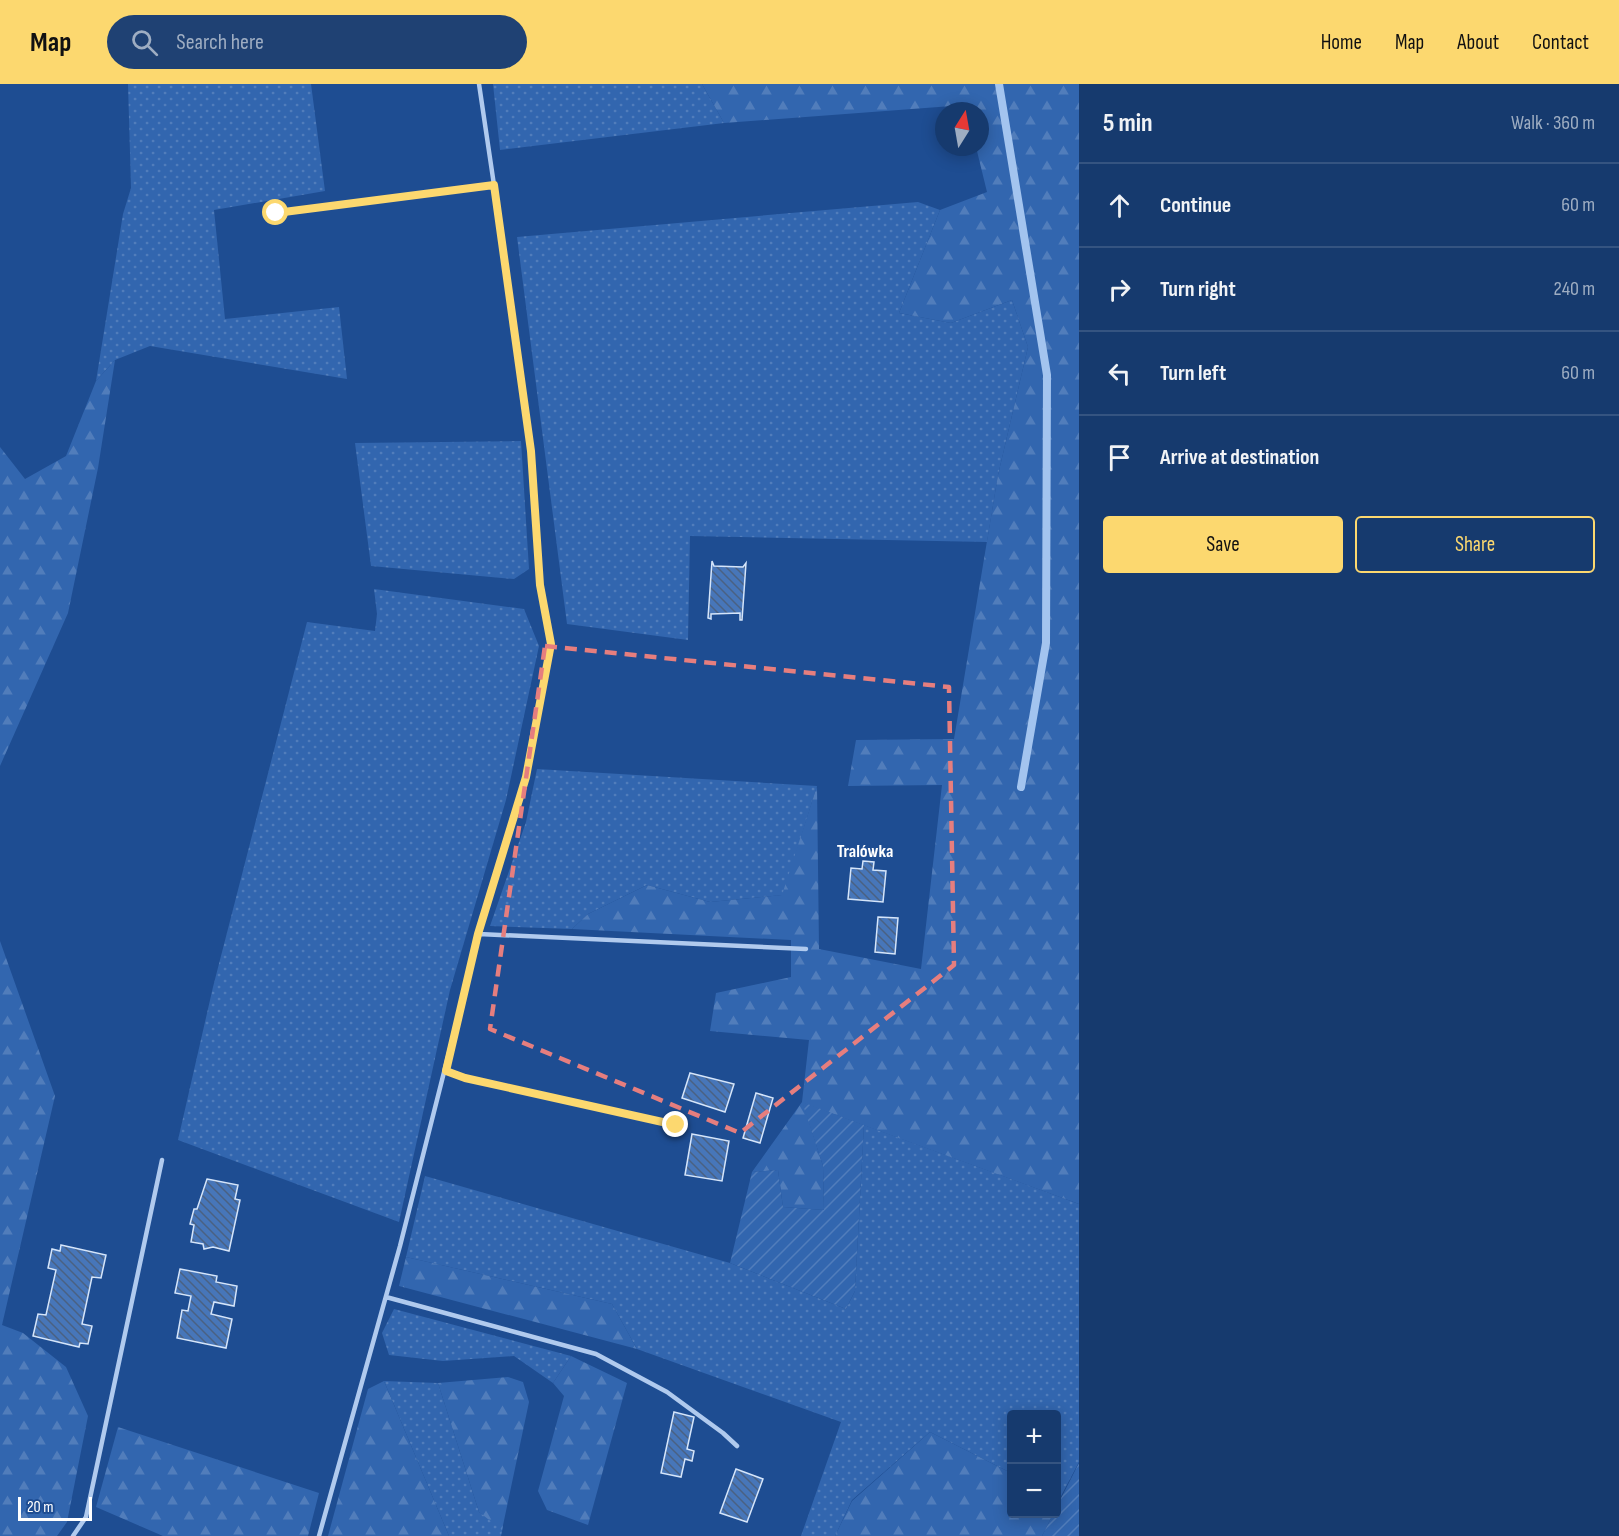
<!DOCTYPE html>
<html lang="en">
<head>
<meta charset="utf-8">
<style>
  :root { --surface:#163a6e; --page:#1f4173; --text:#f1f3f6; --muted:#9eadc2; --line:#355481; --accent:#fcd86f }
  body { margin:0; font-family:"Sofia Sans Condensed",sans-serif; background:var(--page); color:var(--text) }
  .controls { position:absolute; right:18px; bottom:18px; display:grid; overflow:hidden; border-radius:6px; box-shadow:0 3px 15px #0003 }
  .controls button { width:54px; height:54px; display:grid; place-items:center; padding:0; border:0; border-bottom:2px solid var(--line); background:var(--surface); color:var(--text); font:30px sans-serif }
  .compass { position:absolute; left:935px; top:18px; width:54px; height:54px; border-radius:50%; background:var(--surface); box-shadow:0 3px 15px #0003; rotate:11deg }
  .scale { position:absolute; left:18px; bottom:15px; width:74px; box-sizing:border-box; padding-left:6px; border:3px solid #fff; border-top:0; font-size:16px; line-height:21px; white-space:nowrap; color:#fff; -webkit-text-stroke:4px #1e4d92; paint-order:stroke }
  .stop { position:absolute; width:18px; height:18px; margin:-14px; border:4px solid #fcd86f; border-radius:50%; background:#fff }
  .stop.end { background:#fcd86f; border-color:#fff; box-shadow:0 2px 6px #0008 }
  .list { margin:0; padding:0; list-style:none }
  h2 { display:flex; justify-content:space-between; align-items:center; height:78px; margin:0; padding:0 24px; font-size:26px }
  h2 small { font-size:20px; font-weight:400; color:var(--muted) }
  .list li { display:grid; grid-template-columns:39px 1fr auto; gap:18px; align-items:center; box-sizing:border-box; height:84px; padding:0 24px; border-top:2px solid var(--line) }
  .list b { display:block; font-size:22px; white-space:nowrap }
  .list em { font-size:20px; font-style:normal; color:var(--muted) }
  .actions { display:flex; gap:12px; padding:18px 24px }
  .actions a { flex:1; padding:14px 0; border:2px solid var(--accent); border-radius:6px; text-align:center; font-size:21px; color:var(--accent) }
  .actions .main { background:var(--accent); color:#111 }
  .icon { flex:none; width:33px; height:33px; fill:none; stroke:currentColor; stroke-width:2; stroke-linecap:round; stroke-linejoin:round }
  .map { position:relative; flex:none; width:1079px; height:1452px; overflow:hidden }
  header { display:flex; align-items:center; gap:36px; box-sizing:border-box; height:84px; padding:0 30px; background:var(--accent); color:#111 }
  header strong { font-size:28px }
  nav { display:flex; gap:33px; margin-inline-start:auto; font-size:21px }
  .search { width:420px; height:54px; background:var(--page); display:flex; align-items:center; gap:15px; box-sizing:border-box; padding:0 21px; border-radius:33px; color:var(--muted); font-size:22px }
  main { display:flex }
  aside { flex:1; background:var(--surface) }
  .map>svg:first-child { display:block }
</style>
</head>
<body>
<header>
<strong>Map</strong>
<div class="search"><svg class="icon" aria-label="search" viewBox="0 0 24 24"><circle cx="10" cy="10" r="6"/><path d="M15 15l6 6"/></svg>Search here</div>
<nav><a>Home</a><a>Map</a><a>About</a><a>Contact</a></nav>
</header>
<main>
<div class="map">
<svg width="1079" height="1452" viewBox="0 0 1079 1452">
  <defs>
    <pattern id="grass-dots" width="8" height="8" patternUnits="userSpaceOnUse" patternTransform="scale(1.5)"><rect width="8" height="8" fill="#3266af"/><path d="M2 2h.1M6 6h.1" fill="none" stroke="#517dbb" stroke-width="1.8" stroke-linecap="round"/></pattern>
    <pattern id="forest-firs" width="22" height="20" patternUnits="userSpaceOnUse" patternTransform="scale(1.5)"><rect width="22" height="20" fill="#3266af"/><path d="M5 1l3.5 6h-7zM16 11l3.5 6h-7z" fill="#517dbb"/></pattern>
    <pattern id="garden-furrows" width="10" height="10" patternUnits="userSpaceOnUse" patternTransform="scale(1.5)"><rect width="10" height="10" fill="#3266af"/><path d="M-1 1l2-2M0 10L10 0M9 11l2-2" fill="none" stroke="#517dbb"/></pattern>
    <pattern id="building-back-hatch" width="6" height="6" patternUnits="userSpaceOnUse" patternTransform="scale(1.5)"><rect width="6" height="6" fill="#4776b9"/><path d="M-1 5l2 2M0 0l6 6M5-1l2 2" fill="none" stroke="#4a6182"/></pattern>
  </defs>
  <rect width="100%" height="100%" fill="#1e4d92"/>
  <path fill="url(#grass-dots)" d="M128 0H311L325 107 214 126 225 235 339 223 347 295 150 262 115 276 96 297 123 130 131 104Z
    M493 0H702L724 39 500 66Z
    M918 118 940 126 899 229 951 239 1012 216 1028 263 998 391 987 458 690 452 688 556 567 540 517 153Z
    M521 357 529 485 514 495 371 482 355 359Z
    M374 505 524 525 539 562 506 716 450 906 399 1138 178 1056 213 903 307 538 375 547 377 530Z
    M537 685 817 702 783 811 710 818 647 801 588 830 572 845 490 842 526 738Z
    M864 1041 1079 1120V1378L1060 1414 1057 1412 1056 1330H1011V1389L930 1348 852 1416 835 1452H801L841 1338 637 1265 612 1220 406 1173 425 1092 730 1179 846 1225 855 1207Z
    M394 1225 571 1272 553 1299 514 1272 443 1277 389 1271 382 1249Z
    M384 1297 438 1299 479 1428 503 1443 501 1452H449Z"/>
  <path fill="url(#forest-firs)" d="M702 0H1079V1120L803 1019 823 1082 824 1126 783 1123 778 1086 752 1088 802 1018 809 956 710 947 716 909 791 893V856L572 845 588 830 647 801 710 818 782 811 817 702 819 865 921 885 942 701 848 702 856 656 954 655 998 391 1028 263 1012 216 951 239 899 229 940 126 987 108 976 63H980V27H967L965 21 724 39Z
    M115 276 98 384 68 529 0 682V363L25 395 66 372 96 297Z
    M0 857 55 1012 2 1241 23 1249 66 1283 88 1332 67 1438 57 1452H0Z
    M406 1173 612 1220 637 1265 399 1202Z
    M571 1272 627 1299 588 1441 547 1426 538 1407 564 1312 553 1299Z
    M508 1293 523 1298 529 1318 502 1446 479 1428 438 1299Z
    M384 1297 449 1452H328L368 1305Z
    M118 1343 319 1409 308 1452H163L96 1423Z
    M930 1348 1011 1389V1430H1053L1042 1452H835L852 1417Z"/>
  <path fill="url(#garden-furrows)" d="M802 1018 864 1041 855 1207 846 1225 730 1179 752 1088 778 1086 783 1123 824 1126 823 1082Z
    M1079 1379V1452H1042L1053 1430H1056L1057 1422Z"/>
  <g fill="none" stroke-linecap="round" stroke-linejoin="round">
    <path stroke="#a3c4ef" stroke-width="8" d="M999 0 1047 291 1046 559 1021 703"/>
  </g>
  <path fill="url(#building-back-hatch)" stroke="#d5e5fa" stroke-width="1.5" d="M712 477 714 482 743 483 746 479 742 536H740V529L711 530V535L708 534Z
    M863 777 874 778 873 786 886 787 883 818 848 815 851 784 862 785Z
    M878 833 898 834 895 870 875 868Z
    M690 989 734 1000 725 1028 682 1014Z
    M756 1009 773 1014 760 1059 743 1054Z
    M692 1050 729 1057 722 1097 685 1091Z
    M207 1095 238 1101 235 1115 240 1116 229 1167 213 1163 204 1165 203 1160 191 1158 194 1141 190 1140 194 1125H197Z
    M61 1161 106 1171 101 1194 92 1193 82 1240 92 1242 88 1260 80 1259 79 1263 33 1252 38 1230 46 1231 56 1186 48 1184 52 1165 60 1167Z
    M180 1185 217 1192 216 1198 237 1202 234 1222 214 1218 211 1230 232 1235 226 1264 177 1254 182 1226 188 1227 191 1212 175 1209Z
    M674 1328 694 1333 687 1365 694 1367 692 1377 685 1375 681 1393 661 1389Z
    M736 1385 763 1395 747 1438 720 1429Z"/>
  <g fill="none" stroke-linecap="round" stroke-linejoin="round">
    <path stroke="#b0caee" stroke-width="4.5" d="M276 129 494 101 479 0
      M479 850 526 693 551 560 540 501 531 367 494 101
      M446 987 465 994 676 1041
      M386 1213 596 1270 667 1308 723 1349 737 1362
      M73 1452 86 1433 162 1076
      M319 1452 400 1162 479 850 806 865"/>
  </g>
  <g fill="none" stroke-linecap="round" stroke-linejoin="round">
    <path stroke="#fcd86f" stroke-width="8" d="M276 129 494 101 531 367 540 501 551 560 526 693 478 850 446 987 465 994 676 1041"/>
  </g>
  <path fill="none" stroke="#e67e7e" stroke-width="4.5" stroke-dasharray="12 8" stroke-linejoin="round" d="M545 562 949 603 954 881 740 1049 490 945Z"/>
  <g text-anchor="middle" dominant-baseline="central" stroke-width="5" stroke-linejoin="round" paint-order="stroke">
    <g font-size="18" font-weight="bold" fill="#fff" stroke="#1e4d92">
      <text x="865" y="767">Tralówka</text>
    </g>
  </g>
</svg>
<div class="controls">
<button>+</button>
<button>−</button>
</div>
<svg class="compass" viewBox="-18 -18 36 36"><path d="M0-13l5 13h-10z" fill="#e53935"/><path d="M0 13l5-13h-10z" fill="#9eadc2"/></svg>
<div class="scale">20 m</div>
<div class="stop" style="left:276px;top:129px"></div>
<div class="stop end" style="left:676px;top:1041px"></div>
</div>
<aside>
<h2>5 min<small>Walk · 360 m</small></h2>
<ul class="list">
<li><svg class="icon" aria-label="ahead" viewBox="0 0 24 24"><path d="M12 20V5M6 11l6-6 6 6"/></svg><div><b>Continue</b></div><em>60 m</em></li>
<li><svg class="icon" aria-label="right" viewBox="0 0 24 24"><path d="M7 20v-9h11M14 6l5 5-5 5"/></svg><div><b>Turn right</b></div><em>240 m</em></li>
<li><svg class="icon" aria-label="left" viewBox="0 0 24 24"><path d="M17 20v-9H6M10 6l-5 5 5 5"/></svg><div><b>Turn left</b></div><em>60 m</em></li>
<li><svg class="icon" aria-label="arrive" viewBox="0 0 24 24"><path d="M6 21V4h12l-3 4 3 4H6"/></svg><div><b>Arrive at destination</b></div></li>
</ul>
<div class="actions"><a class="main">Save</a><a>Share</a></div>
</aside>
</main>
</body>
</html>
